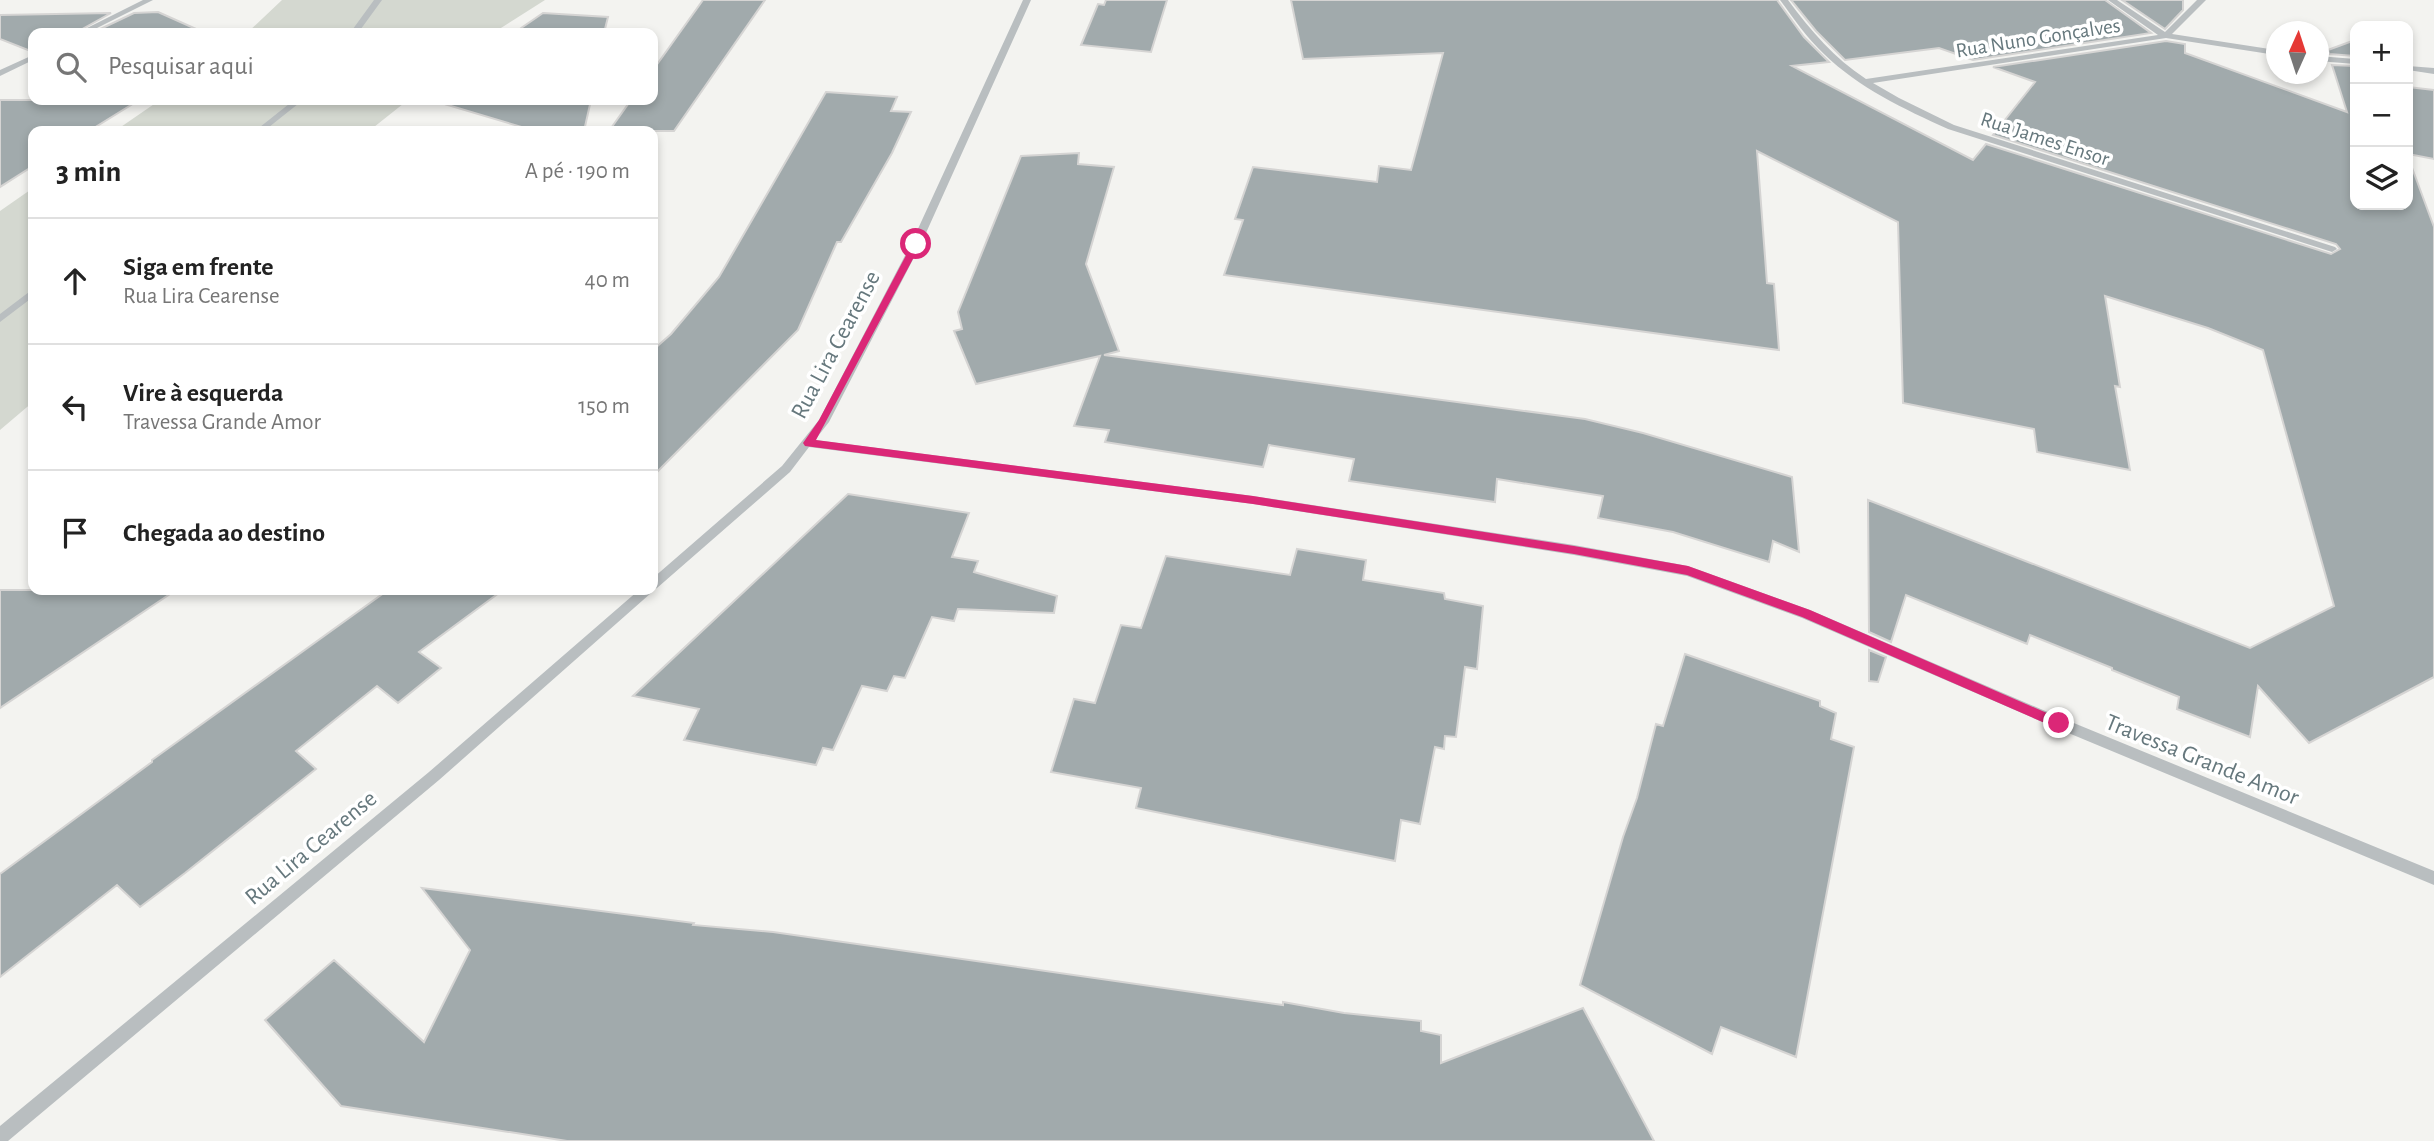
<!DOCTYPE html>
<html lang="pt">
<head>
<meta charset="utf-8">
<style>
  :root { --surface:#fff; --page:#f2f2f2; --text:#222; --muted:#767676; --line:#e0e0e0 }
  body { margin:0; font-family:"Alegreya Sans",sans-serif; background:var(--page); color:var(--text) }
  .controls { position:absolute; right:21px; top:21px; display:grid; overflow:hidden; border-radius:14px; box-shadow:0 4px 10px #0003 }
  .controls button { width:63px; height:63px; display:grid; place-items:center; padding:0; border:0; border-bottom:2px solid var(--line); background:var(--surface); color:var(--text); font:35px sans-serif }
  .compass { position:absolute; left:2266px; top:21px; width:63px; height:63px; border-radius:50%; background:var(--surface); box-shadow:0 4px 10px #0003; rotate:3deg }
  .stop { position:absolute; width:21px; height:21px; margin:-16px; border:5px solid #db2777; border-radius:50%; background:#fff }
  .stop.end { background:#db2777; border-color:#fff; box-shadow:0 2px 7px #0008 }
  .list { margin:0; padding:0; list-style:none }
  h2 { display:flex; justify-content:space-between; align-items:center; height:91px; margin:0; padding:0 28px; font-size:30px }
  h2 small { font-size:23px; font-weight:400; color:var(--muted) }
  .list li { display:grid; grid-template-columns:46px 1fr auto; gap:21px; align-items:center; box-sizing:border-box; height:126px; padding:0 28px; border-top:2px solid var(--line) }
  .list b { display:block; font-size:26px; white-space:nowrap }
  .list p { margin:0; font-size:23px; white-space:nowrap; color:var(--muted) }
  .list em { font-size:23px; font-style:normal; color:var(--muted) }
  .icon { flex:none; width:38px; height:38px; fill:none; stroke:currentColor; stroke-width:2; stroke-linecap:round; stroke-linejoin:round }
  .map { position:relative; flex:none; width:2434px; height:1141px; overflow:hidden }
  .search { position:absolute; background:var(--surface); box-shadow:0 4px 10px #0003; left:28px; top:28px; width:630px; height:77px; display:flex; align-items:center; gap:18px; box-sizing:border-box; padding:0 24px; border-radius:14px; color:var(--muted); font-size:26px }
  .panel { position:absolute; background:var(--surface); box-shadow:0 4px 10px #0003; left:28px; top:126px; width:630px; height:469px; border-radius:14px }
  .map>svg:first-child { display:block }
</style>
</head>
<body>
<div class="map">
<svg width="2434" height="1141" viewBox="0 0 2434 1141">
  <rect width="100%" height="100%" fill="#f3f3f0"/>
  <path fill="#d4d8d0" d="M282 0H545L493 33H247Z
    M160 100H408L369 131H115Z
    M33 188V402L0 430V211Z"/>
  <path fill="#a1aaac" stroke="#d5d4d3" stroke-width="2" d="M703 0H765L674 131H609L631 100H653V70Z
    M1106 0H1167L1151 52 1081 45 1098 4 1104 5Z
    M1291 0H1777L1804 37 1829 62 1792 66 1973 160 1986 144 2331 254 2340 249 2336 244 1993 135 2035 82 1993 67 2166 41 2185 44V53L2347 112 2332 65 2355 66V205H2408V157L2434 227V677L2309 743 2258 686 2250 737 2177 709 2179 697 2112 670V668L2030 635 2027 644 1906 595 1891 642 1869 632 1868 500 2250 648 2334 606 2263 350 2208 328 2105 296 2120 387 2115 386 2130 470 2037 452 2034 429 1903 403 1898 222 1757 151 1767 283 1774 284 1779 350 1224 275 1243 220 1235 219 1253 167 1377 182 1379 166 1411 170 1443 53 1303 59Z
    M1791 0H2105L2151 33 1973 60 1939 48 1845 60 1816 31Z
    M2122 0H2183V10L2165 29Z
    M158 12 205 33H92L134 13Z
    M111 13 75 33H33V52L0 39V15Z
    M543 13 559 14 608 17 604 33H514Z
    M2355 40V56L2329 54 2328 50Z
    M2408 87 2434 90V159L2408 154Z
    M826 92 897 97 891 111 911 112 892 153 841 242H837L798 330 653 476V350L671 334 719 277Z
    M0 100H139L89 131H33V166L0 187Z
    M431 100H591L584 131H535Z
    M1079 153 1078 164 1114 167 1086 264 1119 351 1104 355 1585 419 1643 433 1792 477 1799 552 1773 541 1769 562 1673 532 1598 518 1603 496 1497 479 1495 502 1349 481 1354 459 1269 445 1263 467 1105 442 1109 430 1074 426 1100 356 976 384 954 331 962 329 958 312 1021 156Z
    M848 494 969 513 952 557 978 561 974 572 1057 596 1054 613 958 609 954 621 932 617 905 678 894 676 887 691 862 686 833 750 823 748 816 765 684 740 699 709 633 696Z
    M1297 549 1366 560 1363 580 1444 593 1445 599 1483 606 1477 669 1465 667 1456 737 1445 736 1444 749 1435 747 1420 824 1401 820 1395 861 1136 808 1141 788 1051 772 1074 699 1095 703 1121 625 1141 628 1166 556 1290 575Z
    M0 590H176L0 708Z
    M388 590H503L419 652 441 668 398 703 377 686 296 751 316 769 185 873 140 907 117 885 0 977V874L152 762V760Z
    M1869 650 1886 657 1878 682 1869 681Z
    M1685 654 1820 701V706L1836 713 1831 739 1854 747 1796 1057 1721 1027 1712 1054 1580 985 1623 837 1637 798 1656 724 1663 726Z
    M422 888 694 923 693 925 773 932 1283 1005V1002L1344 1013 1421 1021V1031L1441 1035V1063L1583 1008 1654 1141H567L341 1106 265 1020 334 960 424 1042 470 950Z"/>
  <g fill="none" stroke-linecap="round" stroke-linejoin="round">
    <path fill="#b9bec0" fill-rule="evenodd" d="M143 0H153L87 33H77Z
      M374 0H382L358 33H350Z
      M1023 0H1031L921 244 829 422 815 440 1253 496 1574 545 1688 566 1810 610 2064 719 2434 871V885L2054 727 1802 618 1687 576 1574 555 1253 504 809 447 790 472 657 588 653 590 651 593 439 780 8 1141H0V1126L429 772 639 590H653V578L782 466 819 420 911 244Z
      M1780 0H1788C1811 31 1834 58 1866 79L2158 35 2108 0H2117L2165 32 2197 0H2206L2172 34 2276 50V55L2166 38 1873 83 1899 98 1954 125 2335 247 2337 249 2332 252 2329 251 1948 129C1904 109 1859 88 1824 54 1807 38 1794 19 1780 0Z
      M33 55V60L0 76V70Z
      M2318 56 2355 59V64L2318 61Z
      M2408 66 2434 68V74L2408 70Z
      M294 100H303L264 131H255Z
      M33 289V297L0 322V314Z"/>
  </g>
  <path fill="#db2777" d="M916 241 921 244 816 440 1253 496 1574 546 1688 566 1810 610 2063 720 2065 723 2063 727H2054L1802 617 1687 575 1574 554 1253 504 805 446 803 443 819 420 912 244Z"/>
  <g text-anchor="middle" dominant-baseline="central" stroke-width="7" stroke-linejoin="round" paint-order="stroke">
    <g font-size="21" fill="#66787d" stroke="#fff">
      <text transform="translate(2038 38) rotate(-9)">Rua Nuno Gonçalves</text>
      <text transform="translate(2045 139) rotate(18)">Rua James Ensor</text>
    </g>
    <g font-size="24" fill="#66787d" stroke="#fff">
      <text transform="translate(836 345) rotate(-62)">Rua Lira Cearense</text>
      <text transform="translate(2202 760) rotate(22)">Travessa Grande Amor</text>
      <text transform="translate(311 848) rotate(-40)">Rua Lira Cearense</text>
    </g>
  </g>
</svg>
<div class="controls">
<button>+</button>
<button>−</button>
<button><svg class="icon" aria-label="layers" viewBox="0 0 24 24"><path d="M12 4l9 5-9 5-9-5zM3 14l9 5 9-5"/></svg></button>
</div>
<svg class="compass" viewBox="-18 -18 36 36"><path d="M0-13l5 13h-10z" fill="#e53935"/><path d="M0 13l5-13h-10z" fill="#767676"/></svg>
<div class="stop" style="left:916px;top:244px"></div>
<div class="stop end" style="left:2059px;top:723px"></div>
<div class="search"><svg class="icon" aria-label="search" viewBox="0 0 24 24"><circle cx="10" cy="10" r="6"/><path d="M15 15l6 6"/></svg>Pesquisar aqui</div>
<section class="panel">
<h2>3 min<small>A pé · 190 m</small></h2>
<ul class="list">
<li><svg class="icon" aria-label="ahead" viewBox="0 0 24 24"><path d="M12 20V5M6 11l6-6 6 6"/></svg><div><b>Siga em frente</b><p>Rua Lira Cearense</p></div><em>40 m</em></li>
<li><svg class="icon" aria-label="left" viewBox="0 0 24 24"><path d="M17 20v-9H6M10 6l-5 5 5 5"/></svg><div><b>Vire à esquerda</b><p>Travessa Grande Amor</p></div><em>150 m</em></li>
<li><svg class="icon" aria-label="arrive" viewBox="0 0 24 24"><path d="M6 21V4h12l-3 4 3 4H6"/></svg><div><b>Chegada ao destino</b></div></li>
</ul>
</section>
</div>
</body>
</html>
